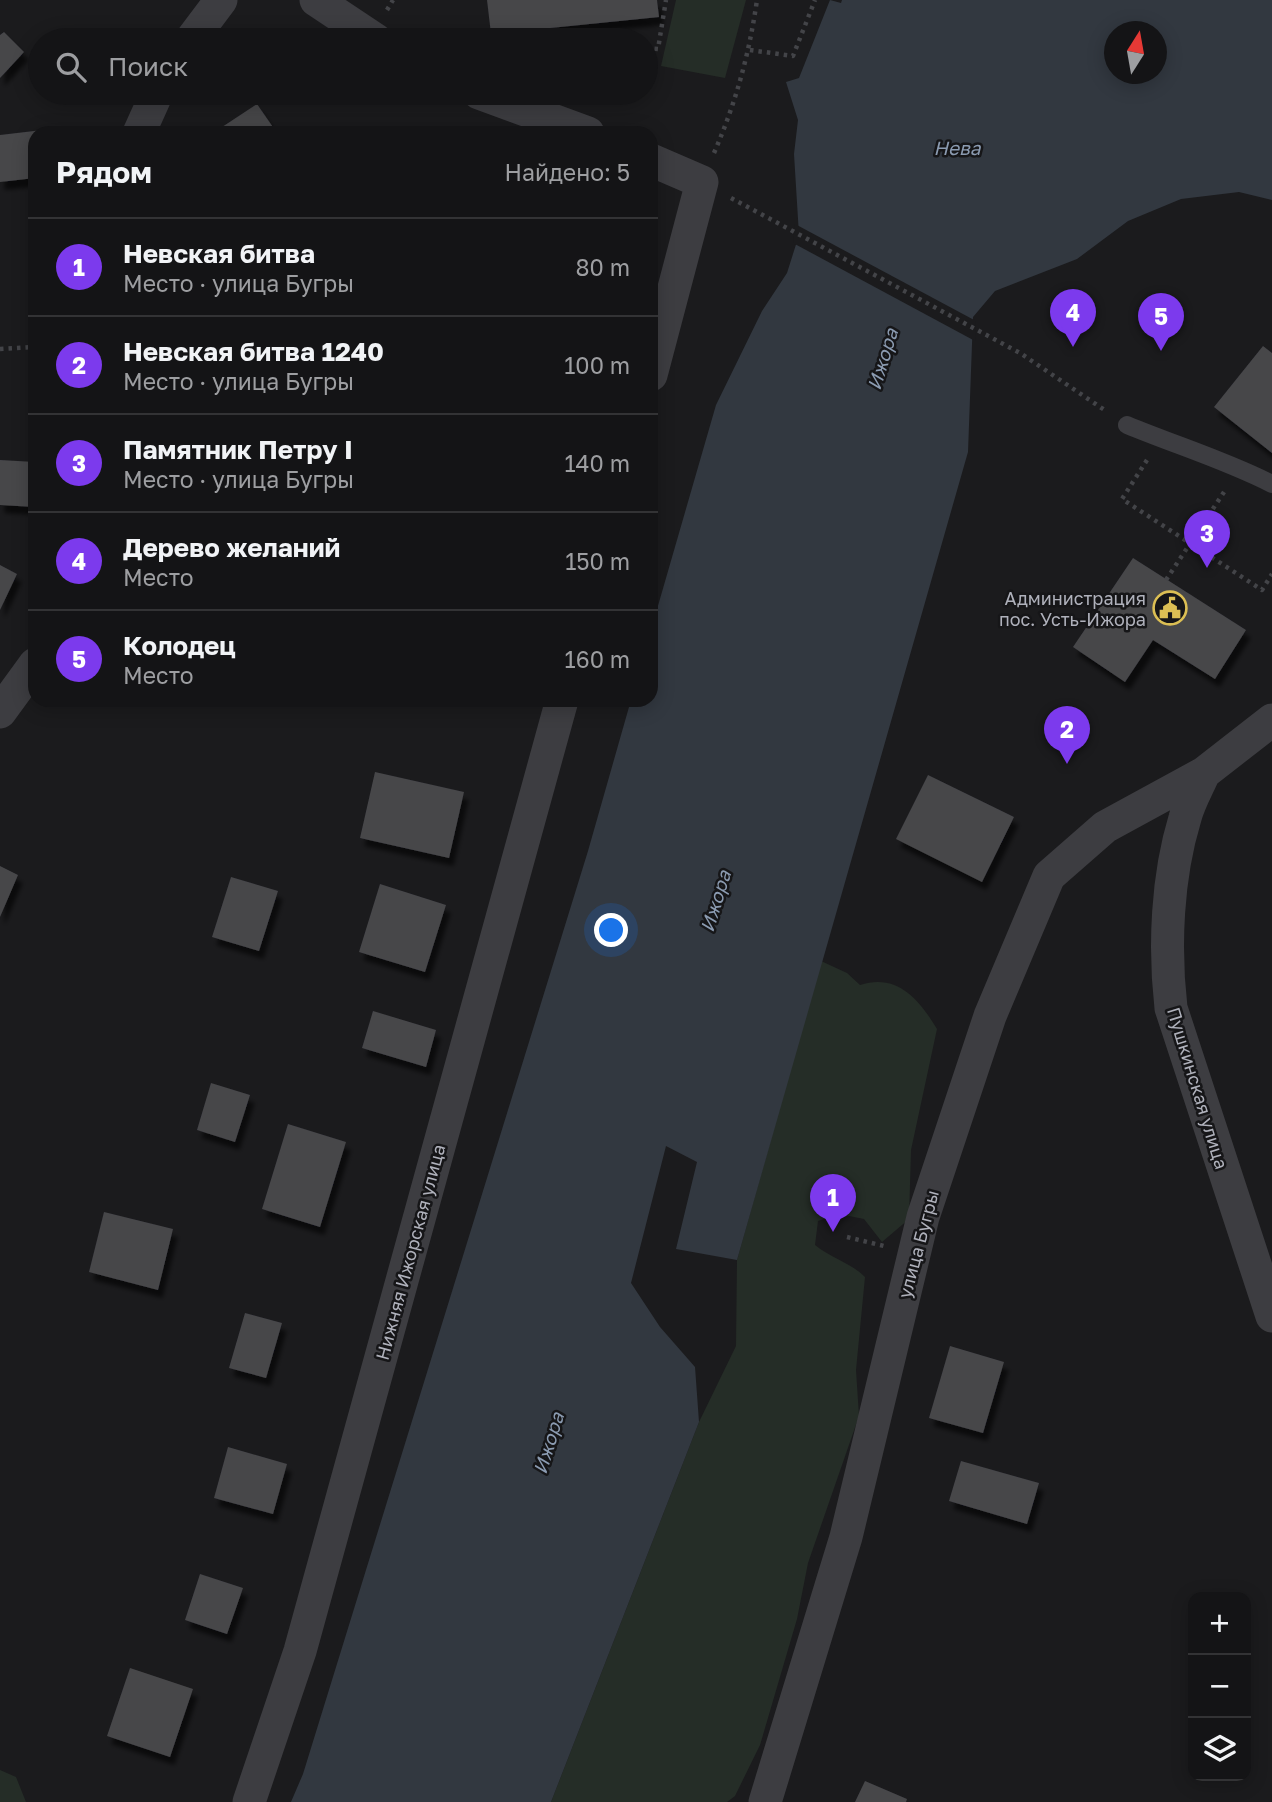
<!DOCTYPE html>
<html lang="ru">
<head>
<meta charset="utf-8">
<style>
  :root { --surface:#141416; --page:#1d1d1f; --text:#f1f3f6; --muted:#9d9ea1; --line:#333335; --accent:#7c3aed }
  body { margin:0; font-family:"Golos Text",sans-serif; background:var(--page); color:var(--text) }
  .controls { position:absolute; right:21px; bottom:21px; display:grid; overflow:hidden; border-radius:14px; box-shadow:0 4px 18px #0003 }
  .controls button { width:63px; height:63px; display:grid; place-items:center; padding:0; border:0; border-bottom:2px solid var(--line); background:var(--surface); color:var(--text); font:35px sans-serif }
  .compass { position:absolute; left:1104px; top:21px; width:63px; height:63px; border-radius:50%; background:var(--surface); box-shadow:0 4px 18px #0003; rotate:11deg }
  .you { position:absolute; left:612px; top:931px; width:24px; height:24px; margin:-18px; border:5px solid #fff; border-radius:50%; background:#1a73e8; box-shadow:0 0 0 10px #1a73e833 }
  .badge { display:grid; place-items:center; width:46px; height:46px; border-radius:50%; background:var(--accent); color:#fff; font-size:23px; font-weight:700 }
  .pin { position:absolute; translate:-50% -58px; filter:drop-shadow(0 2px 4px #0008) }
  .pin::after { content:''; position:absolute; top:37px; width:24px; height:21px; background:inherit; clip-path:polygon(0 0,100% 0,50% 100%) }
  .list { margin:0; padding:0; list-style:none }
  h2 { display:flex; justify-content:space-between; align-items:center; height:91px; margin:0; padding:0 28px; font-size:30px }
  h2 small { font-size:23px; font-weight:400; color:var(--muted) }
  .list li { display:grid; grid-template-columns:46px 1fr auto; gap:21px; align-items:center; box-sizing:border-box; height:98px; padding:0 28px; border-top:2px solid var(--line) }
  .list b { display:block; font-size:26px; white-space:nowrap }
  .list p { margin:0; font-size:23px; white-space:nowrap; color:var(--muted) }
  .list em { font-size:23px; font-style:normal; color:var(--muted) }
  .icon { flex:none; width:38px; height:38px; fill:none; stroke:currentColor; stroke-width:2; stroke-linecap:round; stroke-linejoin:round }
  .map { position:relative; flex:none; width:1272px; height:1802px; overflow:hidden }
  .search { position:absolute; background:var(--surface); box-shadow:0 4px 18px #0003; left:28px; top:28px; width:630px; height:77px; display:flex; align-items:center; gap:18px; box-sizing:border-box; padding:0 24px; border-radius:38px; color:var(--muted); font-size:26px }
  .panel { position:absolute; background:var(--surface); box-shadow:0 4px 18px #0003; left:28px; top:126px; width:630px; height:581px; border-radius:21px }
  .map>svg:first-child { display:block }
</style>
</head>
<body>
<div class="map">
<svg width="1272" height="1802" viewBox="0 0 1272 1802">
  <defs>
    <filter id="shadow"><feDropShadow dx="4.5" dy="8" stdDeviation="2" flood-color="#0009"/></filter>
  </defs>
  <rect width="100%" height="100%" fill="#1b1b1d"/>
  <path fill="#252d27" d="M676 0H746L725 78 661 66Z
    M821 961 847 973 860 985C897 973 919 999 937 1029L911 1150 909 1219 882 1242 864 1219 839 1214 818 1221 815 1245C832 1259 850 1262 865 1277L856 1370 859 1416 808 1563 797 1619 760 1745 735 1796 727 1802H551L699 1422 736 1346 737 1260Z
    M0 1770 16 1777 26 1802H0Z"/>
  <path fill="#323840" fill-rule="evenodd" d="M830 0 841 3 842 0H1272V200L1239 192 1181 199 1128 221 1077 259 995 291 973 317 968 452 737 1260 676 1249 697 1162 666 1146 631 1283 660 1327 695 1367 699 1422 551 1802H291L303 1774 588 851 631 700H651V630L716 405 762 311 787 273 799 235 794 154 798 120 786 82 799 78ZM1114 32H1156V74H1114Z"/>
  <path fill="#1b1b1d" d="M795 224 976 321 975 341 793 243Z"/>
  <path fill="#46464a" filter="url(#shadow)" d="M487 0H657L659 17 491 34Z
    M4 32 24 52 0 78V35Z
    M257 104 277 133H213Z
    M51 129 52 133H35V178L0 182V135Z
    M1263 346 1272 353V453L1214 407Z
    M0 460 35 462V507L0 505Z
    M1133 558 1246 630 1215 679 1153 640 1125 682 1073 647Z
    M0 565 17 574 0 610Z
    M375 772 464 792 449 858 360 838Z
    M928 775 1014 817 982 882 896 839Z
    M0 866 18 875 0 917Z
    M231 877 278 891 259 951 212 937Z
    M380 884 446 905 425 972 359 952Z
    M373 1011 436 1030 426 1067 362 1048Z
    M211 1083 250 1095 235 1142 197 1130Z
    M288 1124 346 1142 320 1227 262 1209Z
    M104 1212 173 1229 158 1290 89 1272Z
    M245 1313 282 1323 266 1378 229 1368Z
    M950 1346 1004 1362 983 1433 929 1418Z
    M228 1447 287 1464 273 1514 214 1498Z
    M961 1461 1039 1483 1027 1524 949 1501Z
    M200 1574 243 1588 227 1634 185 1620Z
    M130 1668 193 1689 170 1757 107 1736Z
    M865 1781 907 1799 906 1802H855Z"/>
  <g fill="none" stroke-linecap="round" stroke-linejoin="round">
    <path stroke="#434448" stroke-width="4.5" stroke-dasharray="3.5 5" stroke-linecap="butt" d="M387 10 393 0
      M646 48 658 49 666 0
      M750 50 793 56 815 0
      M714 153C736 102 749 55 757 0
      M731 198 1020 353 1106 411
      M0 349 35 347
      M1147 460 1122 499 1262 590 1272 574
      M1166 580 1226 489
      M847 1237 884 1246"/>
    <path stroke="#3d3d41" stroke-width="18" d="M1127 425C1175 445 1225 460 1272 484"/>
    <path stroke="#3d3d41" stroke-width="33" d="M316 0 376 40
      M191 40 221 0
      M479 93 588 133
      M139 133 157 93
      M651 160 702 182 651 375
      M0 712 35 664
      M1204 773C1198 787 1189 802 1185 818 1167 877 1164 947 1171 1008L1272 1316
      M249 1802 300 1651 562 700
      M765 1802 846 1537 923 1217 990 1016 1049 876 1105 827 1204 773 1272 720"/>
  </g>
  <defs>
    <symbol id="civic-ring" viewBox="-11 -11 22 22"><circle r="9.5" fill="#161618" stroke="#dcbf54" stroke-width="1.5"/><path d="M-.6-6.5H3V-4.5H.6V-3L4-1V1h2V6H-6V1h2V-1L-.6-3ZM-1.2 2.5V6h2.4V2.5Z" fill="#dcbf54"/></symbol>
  </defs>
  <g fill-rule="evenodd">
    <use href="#civic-ring" x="1151" y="589" width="38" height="38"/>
  </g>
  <g text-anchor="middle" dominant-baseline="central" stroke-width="5" stroke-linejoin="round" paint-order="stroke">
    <g font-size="18" fill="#afb1bb" stroke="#161618" text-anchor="end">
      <text x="1146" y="598">Администрация<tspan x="1146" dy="21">пос. Усть-Ижора</tspan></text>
    </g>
    <g font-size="18" fill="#afb1bb" stroke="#161618">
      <text transform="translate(1198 1088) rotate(73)">Пушкинская улица</text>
      <text transform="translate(918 1244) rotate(-75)">улица Бугры</text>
      <text transform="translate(410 1252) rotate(-75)">Нижняя Ижорская улица</text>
    </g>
    <g font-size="19" font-style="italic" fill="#8b9bb1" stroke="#161618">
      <text x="957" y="147">Нева</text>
      <text transform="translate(882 359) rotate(-73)">Ижора</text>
      <text transform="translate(715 901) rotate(-73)">Ижора</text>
      <text transform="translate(548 1443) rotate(-73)">Ижора</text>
    </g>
  </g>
</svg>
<div class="controls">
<button>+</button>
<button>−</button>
<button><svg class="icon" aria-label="layers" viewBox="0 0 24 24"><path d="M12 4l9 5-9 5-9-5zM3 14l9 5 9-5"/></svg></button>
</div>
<svg class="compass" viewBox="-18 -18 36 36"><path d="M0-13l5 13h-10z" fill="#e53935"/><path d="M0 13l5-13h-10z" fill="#9d9ea1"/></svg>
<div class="you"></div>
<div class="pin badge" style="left:833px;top:1232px">1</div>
<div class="pin badge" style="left:1067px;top:764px">2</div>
<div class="pin badge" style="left:1207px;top:568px">3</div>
<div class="pin badge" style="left:1073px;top:347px">4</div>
<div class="pin badge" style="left:1161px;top:351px">5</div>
<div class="search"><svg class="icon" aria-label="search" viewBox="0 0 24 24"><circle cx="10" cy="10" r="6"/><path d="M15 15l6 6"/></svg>Поиск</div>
<section class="panel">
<h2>Рядом<small>Найдено: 5</small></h2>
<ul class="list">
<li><span class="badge">1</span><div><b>Невская битва</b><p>Место · улица Бугры</p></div><em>80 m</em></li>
<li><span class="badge">2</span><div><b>Невская битва 1240</b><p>Место · улица Бугры</p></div><em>100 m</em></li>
<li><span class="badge">3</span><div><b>Памятник Петру I</b><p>Место · улица Бугры</p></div><em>140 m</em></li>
<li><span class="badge">4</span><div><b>Дерево желаний</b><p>Место</p></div><em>150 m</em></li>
<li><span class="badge">5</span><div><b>Колодец</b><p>Место</p></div><em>160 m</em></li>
</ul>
</section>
</div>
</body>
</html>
